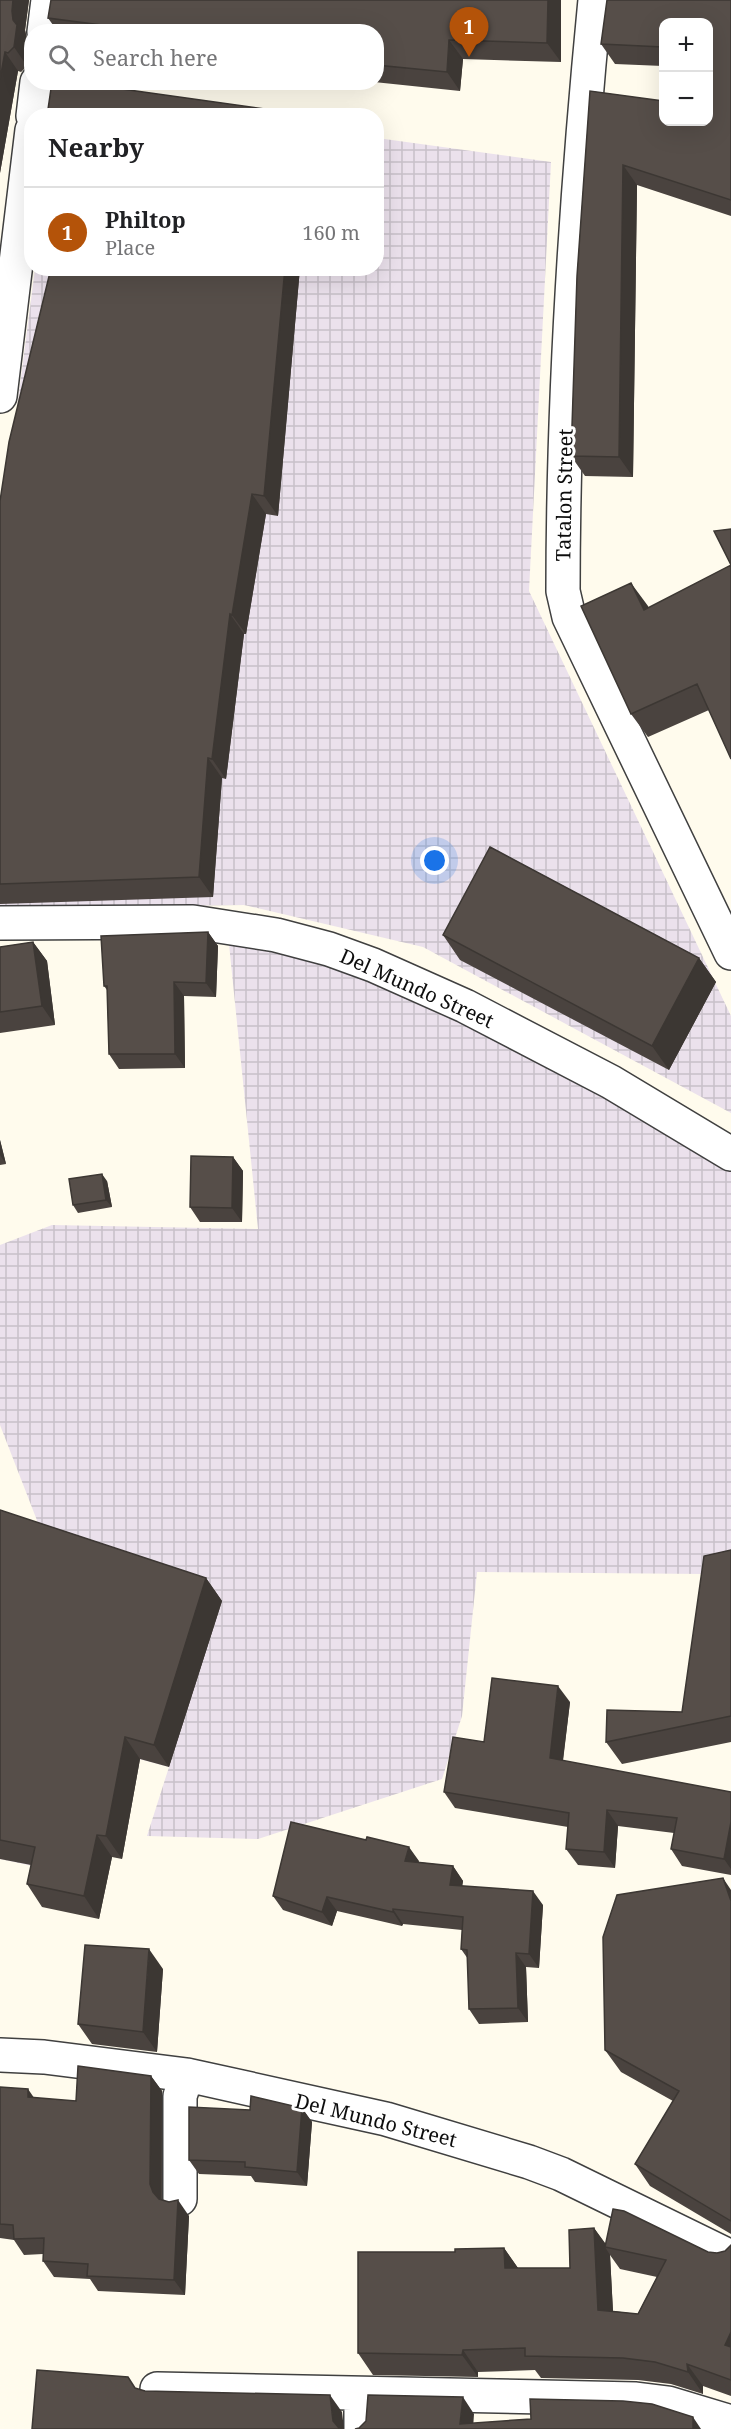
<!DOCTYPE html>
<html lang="en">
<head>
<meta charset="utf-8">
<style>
  :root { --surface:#fff; --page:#f6f6f6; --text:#202124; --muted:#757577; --line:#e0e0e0; --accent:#b45309 }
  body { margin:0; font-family:"Noto Serif",serif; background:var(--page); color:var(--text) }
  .controls { position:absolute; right:18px; top:18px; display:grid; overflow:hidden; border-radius:12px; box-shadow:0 6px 24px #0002 }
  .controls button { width:54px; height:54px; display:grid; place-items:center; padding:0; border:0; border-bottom:2px solid var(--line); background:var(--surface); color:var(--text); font:30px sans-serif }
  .you { position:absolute; left:435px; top:861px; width:21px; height:21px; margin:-15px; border:4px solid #fff; border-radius:50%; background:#1a73e8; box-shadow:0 0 0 9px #1a73e833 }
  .badge { display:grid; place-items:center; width:39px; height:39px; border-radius:50%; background:var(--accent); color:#fff; font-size:20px; font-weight:700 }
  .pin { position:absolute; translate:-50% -50px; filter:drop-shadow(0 2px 3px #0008) }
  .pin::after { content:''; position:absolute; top:32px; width:21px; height:18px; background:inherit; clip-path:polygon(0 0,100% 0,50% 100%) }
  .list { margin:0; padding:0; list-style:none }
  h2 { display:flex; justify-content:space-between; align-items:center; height:78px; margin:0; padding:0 24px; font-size:26px }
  h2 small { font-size:20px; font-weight:400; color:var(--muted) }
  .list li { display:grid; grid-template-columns:39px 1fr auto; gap:18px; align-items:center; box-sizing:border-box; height:90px; padding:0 24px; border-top:2px solid var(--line) }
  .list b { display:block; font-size:22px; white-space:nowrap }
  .list p { margin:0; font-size:20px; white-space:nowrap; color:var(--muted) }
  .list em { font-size:20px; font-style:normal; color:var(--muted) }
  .icon { flex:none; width:33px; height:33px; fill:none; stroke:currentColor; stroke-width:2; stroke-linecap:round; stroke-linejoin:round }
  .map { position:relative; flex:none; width:731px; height:2429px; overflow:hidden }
  .search { position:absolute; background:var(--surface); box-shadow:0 6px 24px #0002; left:24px; top:24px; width:360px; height:66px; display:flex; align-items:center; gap:15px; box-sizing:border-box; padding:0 21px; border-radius:24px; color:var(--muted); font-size:22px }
  .panel { position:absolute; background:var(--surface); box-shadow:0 6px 24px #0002; left:24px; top:108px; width:360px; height:168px; border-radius:24px }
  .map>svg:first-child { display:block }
</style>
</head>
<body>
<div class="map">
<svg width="731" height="2429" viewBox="0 0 731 2429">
  <defs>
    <pattern id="industrial-grid" width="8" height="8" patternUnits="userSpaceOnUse" patternTransform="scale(1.5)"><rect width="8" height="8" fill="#ebe1ec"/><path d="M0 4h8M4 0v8" fill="none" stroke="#c8c0c9"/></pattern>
  </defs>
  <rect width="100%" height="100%" fill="#fffbed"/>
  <path fill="url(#industrial-grid)" d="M377 138 551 162 529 591 731 1016V1113L423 947 244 905 0 908V540L35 269 376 268Z
    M229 944 372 970 731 1151V1569L704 1574 477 1572 462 1716 442 1779 258 1839 147 1836 169 1767 64 1739 42 1868 0 1859V1527L45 1541 0 1425V1245L52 1225 258 1229Z"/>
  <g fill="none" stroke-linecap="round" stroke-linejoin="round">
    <defs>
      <path id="minor" d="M595 0C576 196 563 394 563 591L569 617 731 953
        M44 32 48 0
        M33 116 37 82
        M0 396 32 130
        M0 923 193 922 276 935 329 949 373 965 465 1006 611 1082 731 1154
        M0 2055 44 2057 187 2075 386 2119 529 2162 561 2174 731 2257
        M180 2199V2096L187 2075
        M157 2389 636 2399 668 2403 731 2422
        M361 2394V2429"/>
    </defs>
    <use href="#minor" stroke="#404040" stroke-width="36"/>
    <use href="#minor" stroke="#fff" stroke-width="33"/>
  </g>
  <path fill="#4a433f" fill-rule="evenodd" d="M0 0H29L25 30 27 39 30 44 27 66 21 72 18 71 0 173Z
    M51 0H561V62L463 59 460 91 374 82H376V32H58L48 18Z
    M607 0H731V216L637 185 633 477 585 476 571 456 577 276 590 91 663 101V122H708V22H663V66L615 64 601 44Z
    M51 268H300L278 516 266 514 246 634H244L226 779 222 778 213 897 0 904V501Z
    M311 268H326V271Z
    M731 565 709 710 648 737 631 714Z
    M208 932 218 946 216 997 184 996 185 1068 119 1069 109 1054 107 990 104 986Z
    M443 935 699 958 716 982 669 1070 460 960Z
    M33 942 47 961 55 1025 0 1033V947Z
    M0 1140 6 1164 0 1165Z
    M233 1157 243 1171 242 1222H200L190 1207Z
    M107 1181 112 1207 78 1213 73 1205Z
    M0 1510 206 1578 222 1601 169 1767 140 1759 122 1859 112 1857 99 1919 42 1907 27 1884 31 1865 0 1859Z
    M731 1550V1742L622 1764 606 1742 682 1712Z
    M570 1702 563 1761 731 1792V1875L682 1866 671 1849 674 1833 618 1826 615 1868 578 1865 566 1849 568 1827 455 1808 444 1792 484 1742Z
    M419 1861 418 1862 453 1866 463 1881 462 1886 543 1905 539 1968 526 1967 528 2022 479 2024 469 2009 468 1959 461 1949 462 1930 403 1924 402 1926 337 1911 332 1926 283 1910 273 1896Z
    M731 1890V2234L650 2186 635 2164 673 2101 621 2072 605 2050Z
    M163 1969 157 2052 92 2044 78 2024Z
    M151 2076 162 2091V2200L189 2216 185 2295 98 2291 90 2279 54 2277 43 2261V2254L24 2255 14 2240 0 2238V2087L35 2098 76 2101Z
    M302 2108 312 2122 307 2186 255 2182 251 2176 199 2174 189 2160 250 2110Z
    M594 2228 605 2244 708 2252 717 2253 725 2251 731 2245V2396L703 2386V2394L671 2384 638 2380 541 2378 535 2370 478 2372V2377L373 2375 358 2353 455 2252 504 2248 518 2268H570ZM610 2255 620 2269 657 2277 638 2314 613 2311Z"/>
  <path fill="#3c3733" d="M13 0H29L25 30 27 39 30 44 27 66 14 47 12 11Z
    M548 0H561V62L547 43Z
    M449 40 463 59 460 91 447 72Z
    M5 52 18 71 0 173V79Z
    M623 165 637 185 633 477 619 457Z
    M285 268H300L278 516 264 496Z
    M252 494 266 514 246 634 232 615Z
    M631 583 648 606 660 633 644 610Z
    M230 614 244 634 226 779 212 759Z
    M208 758 222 778 213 897 199 877Z
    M208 932 218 946 216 997 206 983Z
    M33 942 47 961 55 1025 42 1006Z
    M699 958 716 982 669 1070 652 1046Z
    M174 982 184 996 185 1068 175 1054Z
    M0 1140 6 1164 0 1155Z
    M233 1157 243 1171 242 1222 232 1208Z
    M102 1174 107 1181 112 1207 106 1200Z
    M206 1578 222 1601 169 1767 154 1745Z
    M558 1686 570 1702 561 1775 550 1758Z
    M125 1737 140 1759 122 1859 106 1836Z
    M607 1810 618 1826 615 1868 604 1852Z
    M731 1822V1869L724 1859Z
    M97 1835 112 1857 99 1919 84 1896Z
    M409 1847 419 1861 415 1875 405 1861Z
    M453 1866 463 1881 460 1900 450 1885Z
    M723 1878 731 1890V1901Z
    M533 1891 543 1905 539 1968 529 1954Z
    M327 1897 337 1911 332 1926 322 1912Z
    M393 1909 403 1924 402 1926 393 1912Z
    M149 1949 163 1969 157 2052 143 2032Z
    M516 1953 526 1967 528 2022 518 2008Z
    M151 2076 162 2091 161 2199 164 2208 153 2192 150 2184Z
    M28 2089 39 2105 28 2097Z
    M302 2108 312 2122 307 2186 297 2172Z
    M178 2200 189 2216 185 2295 174 2280Z
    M594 2228 608 2247H605L610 2255 614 2332 598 2310Z
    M504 2248 520 2271 505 2268Z
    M731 2332V2353L725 2345Z
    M463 2350 478 2372V2377L462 2355Z
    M687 2364 703 2386V2394L688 2372Z
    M330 2395 342 2412 344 2429H338L333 2421Z
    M463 2397 474 2414 473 2429 460 2424Z
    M693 2417 701 2429H693Z"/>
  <path fill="#564e49" stroke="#3c3733" stroke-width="1.5" d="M0 0H13L12 11 13 20 17 25 14 47 8 53 5 52 0 79Z
    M51 0H548L547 43 449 40 447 72 376 65V32H155L48 18Z
    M607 0H731V200L623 165 619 457 571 456 577 276 590 91 663 101V122H708V22H663V47L601 44Z
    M52 82H72L315 116H47Z
    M51 268H285L264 496 252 494 232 615 230 614 212 759 208 758 199 877 0 884V501L9 442Z
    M731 529V565L714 531Z
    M731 565V759L697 684 631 714 581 606 631 583 644 610Z
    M490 847 699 958 652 1046 443 935Z
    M208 932 206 983 174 982 175 1054H109L107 986H104L101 936Z
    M33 942 42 1006 0 1012V947Z
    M191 1156 233 1157 232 1208 190 1207Z
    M102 1174 106 1200 73 1205 69 1179Z
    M0 1510 206 1578 154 1745 125 1737 106 1836 97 1835 84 1896 27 1884 35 1847 0 1840Z
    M731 1550V1716L606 1742 607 1710 682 1712 704 1556Z
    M492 1678 558 1686 550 1758 731 1792V1822L724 1859 671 1849 677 1818 607 1810 604 1852 566 1849 569 1813 444 1792 453 1737 484 1742Z
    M291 1822 366 1840 367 1837 409 1847 405 1861 453 1866 450 1885 533 1891 529 1954 516 1953 518 2008 469 2009 467 1950 461 1949 463 1917 393 1909V1912L327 1897 322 1912 273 1896Z
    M723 1878 731 1901V2221L635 2164 679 2091 605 2050 603 1937 617 1895Z
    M85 1945 149 1949 143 2032 78 2024Z
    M78 2066 151 2076 150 2184 153 2192 159 2199 169 2202 178 2200 174 2280 87 2276 88 2264 43 2261 44 2238 14 2239 13 2225 0 2224V2087L28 2089V2097L76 2101Z
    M251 2096 302 2108 297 2172 245 2167V2162L189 2160V2107L250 2110Z
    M613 2209 624 2211 708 2252 717 2253 725 2251 731 2245V2332L725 2345 731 2347V2380L687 2364 688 2372 655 2362 623 2358 525 2356V2348L463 2350 462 2355 358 2353V2252H455V2249L504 2248 505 2268H570L569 2230 594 2228 598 2310 638 2314 666 2260 605 2247Z
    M37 2370 128 2377 135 2388 145 2391 330 2395 333 2421 339 2428 343 2429H32Z
    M368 2395 463 2397 460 2424 531 2419 530 2399 623 2401 652 2404 693 2417V2429H355L359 2428 366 2421Z"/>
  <g text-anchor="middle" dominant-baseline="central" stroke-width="6" stroke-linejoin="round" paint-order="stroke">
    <g font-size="20" fill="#0d0d0d" stroke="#fff">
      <text transform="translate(564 495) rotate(-89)">Tatalon Street</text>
      <text transform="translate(417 988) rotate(24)">Del Mundo Street</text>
      <text transform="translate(376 2120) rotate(14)">Del Mundo Street</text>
    </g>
  </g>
</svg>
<div class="controls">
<button>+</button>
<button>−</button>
</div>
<div class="you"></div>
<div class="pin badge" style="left:469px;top:57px">1</div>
<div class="search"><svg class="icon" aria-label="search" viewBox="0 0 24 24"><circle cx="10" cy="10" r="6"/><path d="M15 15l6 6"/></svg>Search here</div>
<section class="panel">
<h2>Nearby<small></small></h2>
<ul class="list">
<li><span class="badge">1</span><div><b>Philtop</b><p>Place</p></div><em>160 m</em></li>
</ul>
</section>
</div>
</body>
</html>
